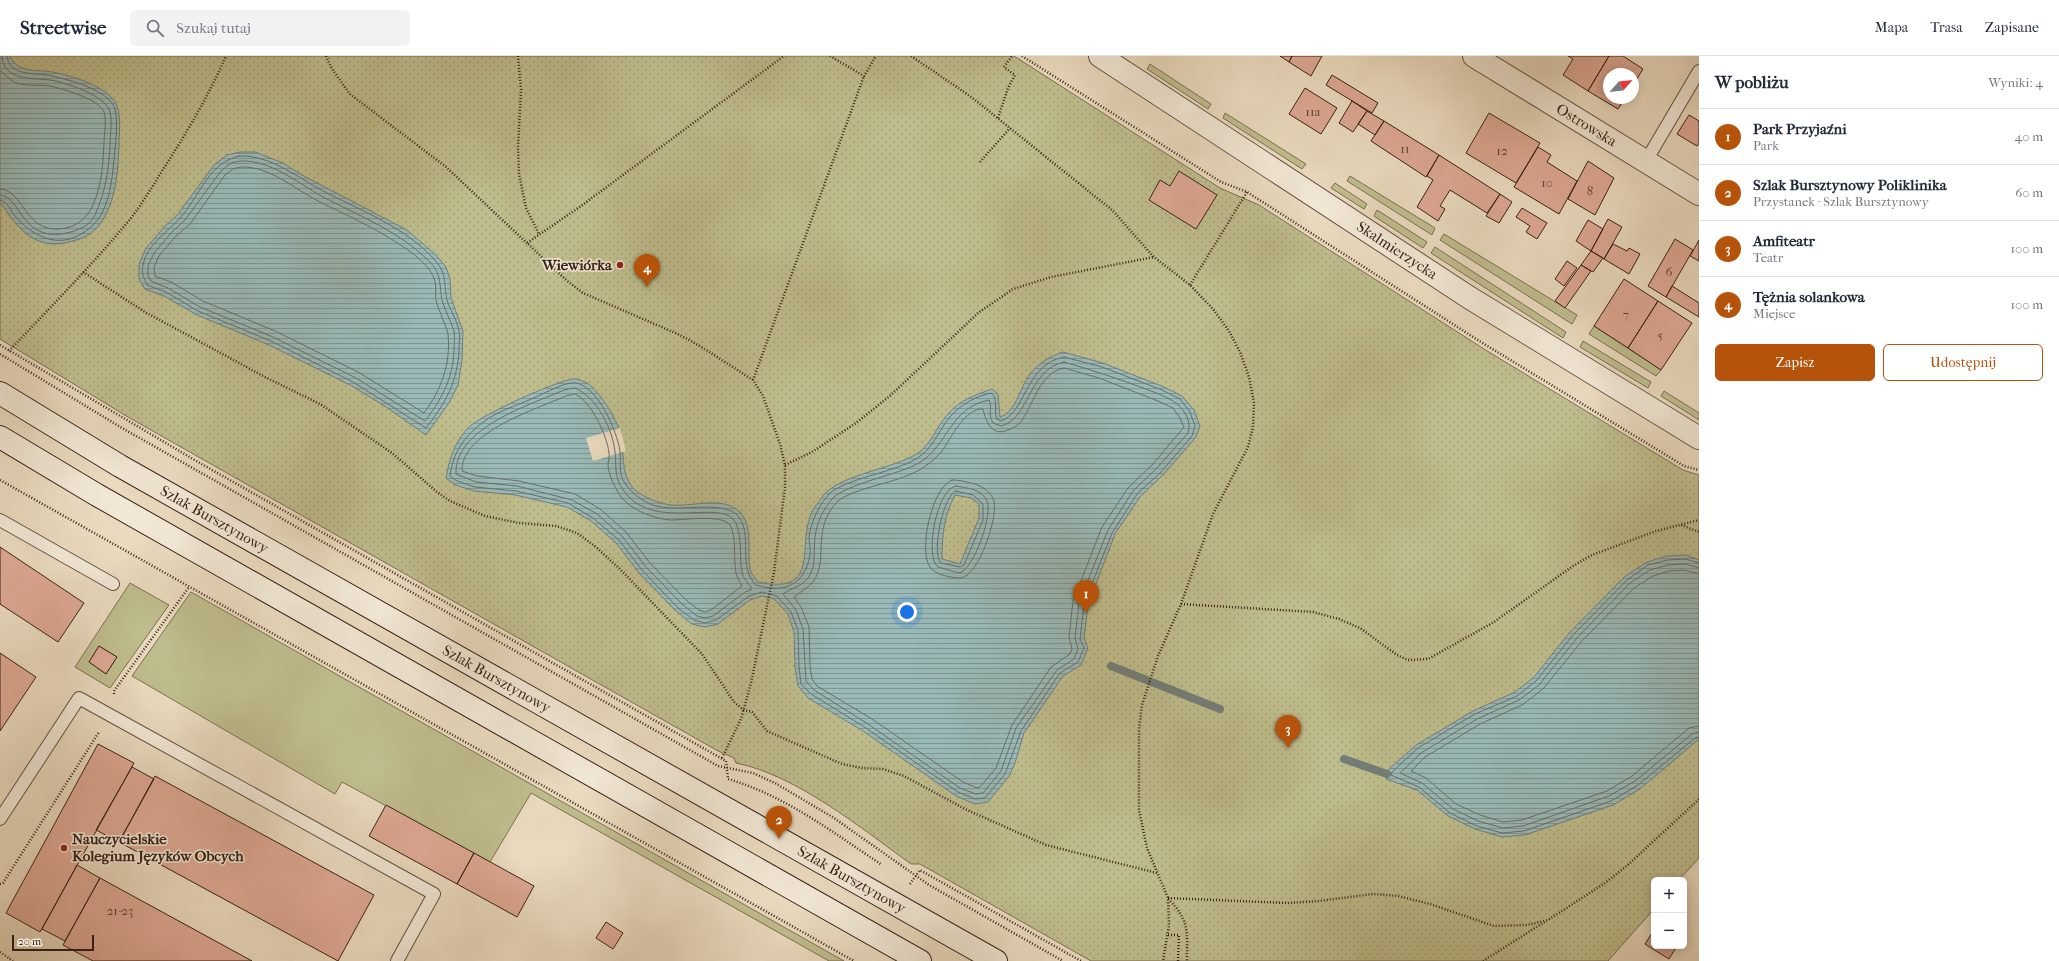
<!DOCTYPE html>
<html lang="pl">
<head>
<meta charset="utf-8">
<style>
  :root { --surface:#fff; --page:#f2f2f3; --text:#1f2937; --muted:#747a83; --line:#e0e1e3; --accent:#b45309 }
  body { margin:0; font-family:"IM FELL French Canon",serif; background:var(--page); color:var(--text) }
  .controls { position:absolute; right:12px; bottom:12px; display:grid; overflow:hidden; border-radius:6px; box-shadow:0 2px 10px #0003 }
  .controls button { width:36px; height:36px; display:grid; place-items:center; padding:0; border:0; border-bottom:1px solid var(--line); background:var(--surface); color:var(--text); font:20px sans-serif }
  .compass { position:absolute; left:1603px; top:12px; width:36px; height:36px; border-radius:50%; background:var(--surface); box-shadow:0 2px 10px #0003; rotate:63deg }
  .scale { position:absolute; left:12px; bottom:10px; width:82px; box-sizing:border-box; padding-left:4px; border:2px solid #392318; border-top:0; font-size:11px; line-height:14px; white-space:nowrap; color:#392318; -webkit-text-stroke:3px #f1e7d5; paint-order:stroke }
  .you { position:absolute; left:907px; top:556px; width:14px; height:14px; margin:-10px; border:3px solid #fff; border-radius:50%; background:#1a73e8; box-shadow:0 0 0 6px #1a73e833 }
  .badge { display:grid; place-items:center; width:26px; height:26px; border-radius:50%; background:var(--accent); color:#fff; font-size:13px; font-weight:700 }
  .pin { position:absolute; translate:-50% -33px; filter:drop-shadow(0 1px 2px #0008) }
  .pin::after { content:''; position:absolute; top:21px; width:14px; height:12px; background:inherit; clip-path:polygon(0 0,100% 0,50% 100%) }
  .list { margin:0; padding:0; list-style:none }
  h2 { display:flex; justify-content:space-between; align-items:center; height:52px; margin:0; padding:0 16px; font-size:17px }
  h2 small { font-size:13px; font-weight:400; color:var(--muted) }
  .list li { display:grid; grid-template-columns:26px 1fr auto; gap:12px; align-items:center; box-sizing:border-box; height:56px; padding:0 16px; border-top:1px solid var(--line) }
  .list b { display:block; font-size:15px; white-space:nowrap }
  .list p { margin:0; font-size:13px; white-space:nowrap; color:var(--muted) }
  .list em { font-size:13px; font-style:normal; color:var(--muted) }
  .actions { display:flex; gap:8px; padding:12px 16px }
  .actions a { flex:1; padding:9px 0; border:1px solid var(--accent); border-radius:6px; text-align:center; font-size:14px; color:var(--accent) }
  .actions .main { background:var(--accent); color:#fff }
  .icon { flex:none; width:22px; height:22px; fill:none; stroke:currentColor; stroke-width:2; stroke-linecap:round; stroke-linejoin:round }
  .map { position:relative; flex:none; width:1699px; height:905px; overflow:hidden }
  header { display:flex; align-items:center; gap:24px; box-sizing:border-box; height:56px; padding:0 20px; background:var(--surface); border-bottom:1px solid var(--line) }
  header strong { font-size:19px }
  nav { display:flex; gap:22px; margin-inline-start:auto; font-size:14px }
  .search { width:280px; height:36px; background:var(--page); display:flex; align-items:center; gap:10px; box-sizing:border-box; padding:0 14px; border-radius:6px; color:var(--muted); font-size:15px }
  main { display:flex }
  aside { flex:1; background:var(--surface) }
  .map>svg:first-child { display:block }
</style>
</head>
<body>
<header>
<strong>Streetwise</strong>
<div class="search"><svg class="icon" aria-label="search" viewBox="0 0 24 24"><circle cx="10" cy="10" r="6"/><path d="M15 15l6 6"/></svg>Szukaj tutaj</div>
<nav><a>Mapa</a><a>Trasa</a><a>Zapisane</a></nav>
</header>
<main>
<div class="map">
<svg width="1699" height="905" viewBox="0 0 1699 905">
  <defs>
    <pattern id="park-dots" width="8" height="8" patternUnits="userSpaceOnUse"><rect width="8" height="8" fill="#bfbd8d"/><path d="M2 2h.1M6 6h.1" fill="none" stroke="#a5a279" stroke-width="1.8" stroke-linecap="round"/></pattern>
    <pattern id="water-rules" width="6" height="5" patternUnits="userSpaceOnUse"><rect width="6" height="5" fill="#99bab8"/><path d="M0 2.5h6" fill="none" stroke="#7e9795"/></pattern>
  </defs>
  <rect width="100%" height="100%" fill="#eadabf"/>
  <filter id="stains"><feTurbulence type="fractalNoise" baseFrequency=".005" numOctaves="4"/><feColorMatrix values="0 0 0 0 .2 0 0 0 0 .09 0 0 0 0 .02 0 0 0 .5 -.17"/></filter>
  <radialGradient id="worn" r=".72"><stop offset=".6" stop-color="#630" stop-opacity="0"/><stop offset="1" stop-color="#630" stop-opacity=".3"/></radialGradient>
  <path fill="#bfbd8d" stroke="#7c7052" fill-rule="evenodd" d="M1150 8 1211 48 1208 53 1147 13Z
    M1225 57 1306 108 1302 113 1223 62Z
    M1350 120 1435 172 1432 179 1347 125Z
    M1335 127 1367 148 1364 153 1331 132Z
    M1377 154 1427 186 1423 192 1374 160Z
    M1444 178 1577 259 1572 268 1440 184Z
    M1435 191 1566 276 1563 282 1431 197Z
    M1594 270 1661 314 1656 320 1589 278Z
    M1583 285 1651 326 1648 332 1580 291Z
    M1664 335 1699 357V364L1661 340Z
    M130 527 169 549 110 632 75 611ZM99 590 117 601 106 618 89 606Z
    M191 536 844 905H829L531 737 490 806 342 726 335 738 132 620Z"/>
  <path fill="url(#park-dots)" stroke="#7c7052" d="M0 0H1014L1220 132 1259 149 1484 293 1683 414 1699 419V802L1679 824H1654V853L1608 905H1091L920 808H911C861 772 796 719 736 707L734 702 718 695 128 361 0 283Z"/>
  <path fill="url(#water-rules)" stroke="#737e78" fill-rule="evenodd" d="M0 0H10C18 18 37 13 52 16 71 19 114 32 118 53 121 64 119 78 119 89 118 114 116 147 100 168 93 178 84 182 73 185 36 196 19 174 0 146Z
    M240 96H255L283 107 302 119 407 174 436 199 446 211 450 223 451 242 463 275 462 304 458 329 449 347 426 379 386 351 352 330 269 289 197 259 164 240 145 233 139 223V208L146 192 165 170 178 158 214 109 227 99Z
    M1063 296 1103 307 1164 331 1182 340 1194 354 1200 370 1196 381 1164 418 1140 441 1115 478 1088 549 1084 582 1088 592 1081 609 1063 620 1024 677 1015 707 1009 720 988 746 975 748 956 740 863 675 808 642 798 630 795 611 794 576 788 558 774 543 762 540 750 544 718 568 705 571 692 568 676 555 639 517 616 487 591 465 567 451 515 439 474 435 455 429 446 422C449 403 455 385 469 371 483 358 554 326 573 323 577 322 586 326 590 329 602 340 616 361 620 377 625 396 620 420 635 434 645 442 658 447 671 449 693 451 724 439 741 457 753 471 747 497 750 513 751 518 756 522 758 526 821 539 797 492 811 458 813 452 819 446 823 440 838 420 889 413 913 400 931 391 935 372 948 358 960 344 975 339 992 333L998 338 1000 361C1016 356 1020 331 1030 318 1039 307 1050 300 1063 296ZM955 439 971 442 979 448V462L960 508 942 503C942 480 944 459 955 439Z
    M1686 499 1699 504V683L1640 733 1613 749 1525 779 1502 781 1475 773 1448 760 1417 734 1386 723 1388 714 1416 689 1473 655 1515 636 1534 621 1570 576 1624 521 1647 506 1667 500Z"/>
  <path fill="#eadabf" d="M620 372 626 395 593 405 586 382Z"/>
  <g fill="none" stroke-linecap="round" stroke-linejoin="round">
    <path stroke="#696e68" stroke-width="1" d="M0 14C4 18 9 23 14 26 25 31 38 28 50 30 63 33 99 43 104 56 107 65 104 78 104 87 103 106 102 126 95 144 89 161 78 171 60 173 24 176 24 134 0 133
      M240 100C271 99 298 122 325 136 362 155 404 171 433 202 448 218 443 225 447 244 450 254 457 264 459 275 460 280 459 287 459 293 458 325 445 348 426 372L353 326 271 285 198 255 166 236 147 229C144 223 141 216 143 209 147 188 169 175 181 161 195 145 203 124 218 111 225 105 231 102 240 100Z
      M241 105C271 104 298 127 323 141 360 160 400 176 429 205 442 218 439 228 442 244 445 255 451 265 454 275 455 281 454 288 454 294 453 322 442 343 425 365L356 322 273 281 200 251 168 232 151 225 148 220V210L154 197 172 176 185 164 221 115 231 107Z
      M242 111C269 110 295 133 318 145 346 159 421 192 433 220 437 228 435 236 436 244 437 249 439 254 441 258 443 265 447 272 448 278 451 308 441 334 424 357L358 316 275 275 203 245 171 226 155 220 154 211 159 200 176 180 190 168 225 119 233 113Z
      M0 139C22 140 21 190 71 176 81 173 90 169 95 159 105 137 109 114 110 89 110 79 113 62 109 53 101 38 67 27 50 24 33 22 3 25 2 0
      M0 144C8 145 11 156 16 161 39 187 68 194 94 168 107 156 111 131 113 114 114 98 119 69 115 53 109 34 70 24 52 20 38 16 9 22 7 0
      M1064 301 1102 311 1162 334 1180 343 1190 356 1195 370 1192 380 1161 416 1137 438 1112 477 1084 548 1080 583 1084 592 1078 606 1060 617 1021 675 1005 718 985 742 975 743 958 736 866 672 811 638 801 628 799 611 798 574 791 556 777 540 762 536 749 540 716 564 705 567 694 564 678 552 642 514 619 484 593 462 568 447 516 435 475 431 457 425 450 420C453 394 468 376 489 362 503 353 521 348 536 341 545 337 567 325 576 327 598 331 617 375 620 395 621 404 619 413 622 422 627 433 638 442 648 447 671 460 724 441 739 461 753 481 737 509 756 529 784 538 805 529 810 499 811 493 809 487 809 481 811 466 819 449 829 438 845 423 894 416 916 403 933 393 938 375 950 361 960 349 976 340 991 337 999 343 993 354 997 363L1001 365C1026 357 1025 308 1064 301Z
      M1064 306C1092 314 1119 323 1146 333 1156 337 1168 341 1177 348 1185 354 1192 367 1188 377L1157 412 1133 435 1108 474 1079 547 1075 582 1078 593 1074 603 1057 614 1016 672 1001 715 983 737 976 738 960 732 868 668 814 634 806 625 803 573 796 554 783 538C791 532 801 531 808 522 817 510 813 494 815 481 817 466 823 454 832 443 845 428 898 419 919 407 949 389 949 352 989 344 993 351 987 357 993 367L1001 370C1030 363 1028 313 1064 306Z
      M1064 312 1099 322 1158 345 1173 352 1180 362 1184 371 1153 408 1128 432 1102 471 1073 545 1069 581 1072 593 1070 598 1051 611 1012 669 996 712 980 731 977 732 963 726 872 663 817 630 812 623 810 610 809 571 801 551 794 541C800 536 808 532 813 526 829 504 811 473 837 446 853 431 902 427 924 411 930 407 937 401 942 395 951 382 965 352 983 353 986 366 992 381 1008 374 1012 372 1016 371 1019 368 1034 350 1038 317 1064 312Z
      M575 332C597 341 613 374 615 396 617 415 613 422 627 439 657 473 716 445 733 463 743 473 739 502 742 516 743 522 748 527 751 531V534L745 536 713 560 705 562 697 560 682 548 646 511 622 480 597 458 572 444 517 430 476 426 456 418C454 372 530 349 564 334Z
      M575 338C591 345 607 379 609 397 610 401 608 405 608 409 609 421 615 432 622 442 633 455 655 463 671 464 683 464 723 458 730 469 737 481 733 502 736 517 737 522 740 526 742 530L711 554 705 556 699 554 686 544 650 507 626 476 600 453 575 438 519 425 477 420 462 415C461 376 537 353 566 340Z
      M952 424C958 424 964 425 970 427 979 428 991 435 994 445 998 462 979 519 961 522 952 522 935 519 930 511 918 495 932 431 952 424Z
      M956 430C967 432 980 433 986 443 995 456 973 515 959 517L938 511C924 500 937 432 956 430Z
      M956 435 973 439 983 448V464L964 509 960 511 941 507C931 498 943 439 956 435Z
      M1699 507 1685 503 1667 504 1648 509 1627 524 1573 579 1536 625 1517 640 1475 658 1418 692 1392 716 1391 719 1419 731 1450 757 1477 770 1502 777 1524 775 1611 745 1638 729 1695 682 1699 681
      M1699 512 1685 508 1668 509 1650 514 1630 527 1577 582 1539 629 1519 644 1477 663 1421 697 1400 717 1422 727 1453 753 1478 765 1503 772 1523 770 1609 740 1635 725 1692 678 1699 676
      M1699 518 1684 514 1669 515 1653 520 1634 532 1581 586 1543 633 1522 649 1480 668 1425 701 1411 715 1426 722 1456 748 1480 759 1503 766 1522 764 1607 735 1632 720 1689 672 1699 670"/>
    <path stroke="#737e78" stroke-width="8" d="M1111 610 1220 653
      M1344 703 1387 718"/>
  </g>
  <path fill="#dda893" stroke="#392318" d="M1280 0H1292L1289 6Z
    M1292 0H1322L1311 20 1289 6Z
    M1568 0H1609L1588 35 1563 19 1573 3Z
    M1609 0H1623L1643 13 1633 29V18H1609V42H1625L1618 53 1588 35Z
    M1332 19 1378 47 1372 57 1326 29Z
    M1305 32 1337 52 1321 78 1289 58Z
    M1352 45 1367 55 1353 76 1339 67Z
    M1367 55 1384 65 1375 79 1358 68Z
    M1489 57 1540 87 1516 127 1466 97Z
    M1689 59 1699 65V87L1697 90 1677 78Z
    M1384 65 1439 99 1426 121 1371 85Z
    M1538 91 1551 99 1547 106 1577 125 1559 158 1514 131Z
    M1439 99 1500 138 1487 157 1450 134 1440 150 1445 153 1438 165 1417 151 1433 124 1427 120Z
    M1588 105 1614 122 1595 159 1568 143Z
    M1179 115 1217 139 1196 173 1149 144 1160 124 1170 130Z
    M1500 138 1512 146 1499 167 1486 160Z
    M1522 152 1547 167 1537 183 1526 176 1530 170 1516 161Z
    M1608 163 1622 171 1604 203 1591 195Z
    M1588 164 1603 173 1591 195 1576 185Z
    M1675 183 1693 194 1666 241 1648 230Z
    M1699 184V205L1690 200Z
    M1613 188 1627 195 1629 192 1640 198 1629 218 1604 203Z
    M1591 195 1603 202 1593 216 1581 209Z
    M1567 205 1577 212 1564 230 1555 223Z
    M1581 209 1591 215 1565 252 1555 245Z
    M1624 223 1658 245 1628 292 1594 270Z
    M1672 230 1699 247V261L1666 241Z
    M1658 245 1692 267 1661 314 1628 292Z
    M0 491 84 547 58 586 0 548Z
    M99 590 117 601 106 618 89 606Z
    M0 597 36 621 0 675Z
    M98 688 134 707 40 876 6 857Z
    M132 711 154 723 119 786 96 774Z
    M155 720 374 839 338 905 119 786Z
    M386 749 474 797 457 828 369 780Z
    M474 797 534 830 517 861 457 828Z
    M77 809 100 822 65 885 42 873Z
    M100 822 252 905H93L63 889Z
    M606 866 623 877 613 893 596 882Z
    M1654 874V890H1677L1669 903 1645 888Z"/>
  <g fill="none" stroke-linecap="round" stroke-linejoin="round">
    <defs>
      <path id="lane" d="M1646 105 1699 15
        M0 464 113 528
        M0 763 79 642 434 838 397 905"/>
      <g id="street">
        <path id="s1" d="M1100 0 1470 242 1699 382"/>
        <path id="s2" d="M1474 0 1699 138"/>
      </g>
      <g id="secondary">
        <path id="s3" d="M0 337 120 410 996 905"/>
        <path d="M0 381 97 439 920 905"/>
      </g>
    </defs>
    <use href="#lane" stroke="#655142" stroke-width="14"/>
    <use href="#street" stroke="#655142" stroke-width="24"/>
    <use href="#secondary" stroke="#392318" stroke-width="24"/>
    <path stroke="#392318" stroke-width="2.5" stroke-dasharray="1 2" stroke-linecap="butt" d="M326 0 332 13 350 38 446 111 527 187
      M518 0 521 33 518 91 519 118 526 152 539 178
      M830 0 864 20 876 0
      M911 0 970 40 1112 154 1154 201 1190 229 1213 253 1229 275 1240 296 1249 321 1254 347 1253 371 1248 391 1213 458 1181 548 1158 600 1142 649 1139 673V754L1147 792 1168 842 1169 869 1163 905
      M1022 0 1221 126 1247 136 1481 286 1684 410 1699 414
      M998 62 1008 32 1015 19 1004 11 1012 0
      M980 106 1010 72
      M83 216 145 256 263 320 320 348 392 397 437 436 450 445 485 460 519 467 556 470 577 477 596 491 620 513 702 598 734 646 744 654 752 656 767 675 842 708 862 712 883 713 904 720 967 754 1046 789 1157 817
      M1190 229 1247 136
      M0 289 198 406 726 705 728 723C784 739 834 777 882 809
      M9 295C49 253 90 211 127 167 141 150 152 131 164 112 187 76 209 39 226 0
      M0 298 122 372 718 710 753 717 775 727 834 762 929 829 1063 905
      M753 324 700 290 680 279 583 237 566 224 527 187 581 150 784 0
      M785 409 812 396 856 367 891 339 978 257 1013 233 1051 221 1154 201
      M0 424 854 905
      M1681 469 1699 476
      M1181 548 1313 556 1339 563 1360 572 1397 599 1408 604 1428 603 1494 566 1573 510 1592 499 1656 475 1699 464
      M114 638V635L189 531
      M722 702 741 663 751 627 774 516 785 431V409L780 388 763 340 753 324 864 20
      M0 828 3 827 99 676
      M910 828 920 814 1081 905
      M1168 842 1287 847 1319 845 1373 838 1398 840 1430 848 1494 870 1527 869 1548 864 1605 827 1629 808 1699 743
      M1168 843C1190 864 1187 876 1187 905
      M1168 879H1179L1178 905
      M0 896 13 905
      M1483 905 1546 865"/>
    <use href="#lane" stroke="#f1e7d5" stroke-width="12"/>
    <use href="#street" stroke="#f1e7d5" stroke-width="22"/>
    <use href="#secondary" stroke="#f1e7d5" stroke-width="22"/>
  </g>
  <g fill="#8f2418" stroke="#f1e7d5" stroke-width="1.5">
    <circle cx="620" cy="209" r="4"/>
    <circle cx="64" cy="792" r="4"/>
  </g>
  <g text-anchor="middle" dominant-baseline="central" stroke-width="3" stroke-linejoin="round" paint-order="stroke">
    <g font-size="13" fill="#624437">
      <text x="1313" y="55">11a</text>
      <text x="1405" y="92">11</text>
      <text x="1502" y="94">12</text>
      <text x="1547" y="126">10</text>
      <text x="1590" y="134">8</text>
      <text x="1669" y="215">6</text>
      <text x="1626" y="258">7</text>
      <text x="1660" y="279">5</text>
      <text x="120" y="854">21-23</text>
    </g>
    <g font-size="15" fill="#392318" stroke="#f1e7d5">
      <text stroke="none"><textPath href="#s2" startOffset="132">Ostrowska</textPath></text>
      <text stroke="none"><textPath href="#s1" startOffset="355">Skalmierzycka</textPath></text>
      <text stroke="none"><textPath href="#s3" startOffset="249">Szlak Bursztynowy</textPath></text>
      <text stroke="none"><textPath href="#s3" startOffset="573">Szlak Bursztynowy</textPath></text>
      <text stroke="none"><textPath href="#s3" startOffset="981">Szlak Bursztynowy</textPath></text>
    </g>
    <g font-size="15" font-weight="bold" fill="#392318" stroke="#f1e7d5" text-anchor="end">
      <text x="612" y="209">Wiewiórka</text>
      <text x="72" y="783" text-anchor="start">Nauczycielskie<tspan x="72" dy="17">Kolegium Języków Obcych</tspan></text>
    </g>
  </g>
  <rect width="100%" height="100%" filter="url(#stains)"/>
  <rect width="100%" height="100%" fill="url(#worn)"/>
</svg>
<div class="controls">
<button>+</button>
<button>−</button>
</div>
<svg class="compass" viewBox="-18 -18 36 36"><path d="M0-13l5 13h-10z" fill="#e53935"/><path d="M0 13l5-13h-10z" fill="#747a83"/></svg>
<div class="scale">20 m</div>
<div class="you"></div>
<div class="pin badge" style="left:1086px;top:557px">1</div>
<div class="pin badge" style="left:779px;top:783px">2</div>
<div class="pin badge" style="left:1288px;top:692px">3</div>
<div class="pin badge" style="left:647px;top:231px">4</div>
</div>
<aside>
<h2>W pobliżu<small>Wyniki: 4</small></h2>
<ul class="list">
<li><span class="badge">1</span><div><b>Park Przyjaźni</b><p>Park</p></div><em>40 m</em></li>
<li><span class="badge">2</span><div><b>Szlak Bursztynowy Poliklinika</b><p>Przystanek · Szlak Bursztynowy</p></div><em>60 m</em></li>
<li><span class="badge">3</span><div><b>Amfiteatr</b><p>Teatr</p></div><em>100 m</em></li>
<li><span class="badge">4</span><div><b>Tężnia solankowa</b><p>Miejsce</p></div><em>100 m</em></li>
</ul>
<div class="actions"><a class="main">Zapisz</a><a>Udostępnij</a></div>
</aside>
</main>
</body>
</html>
